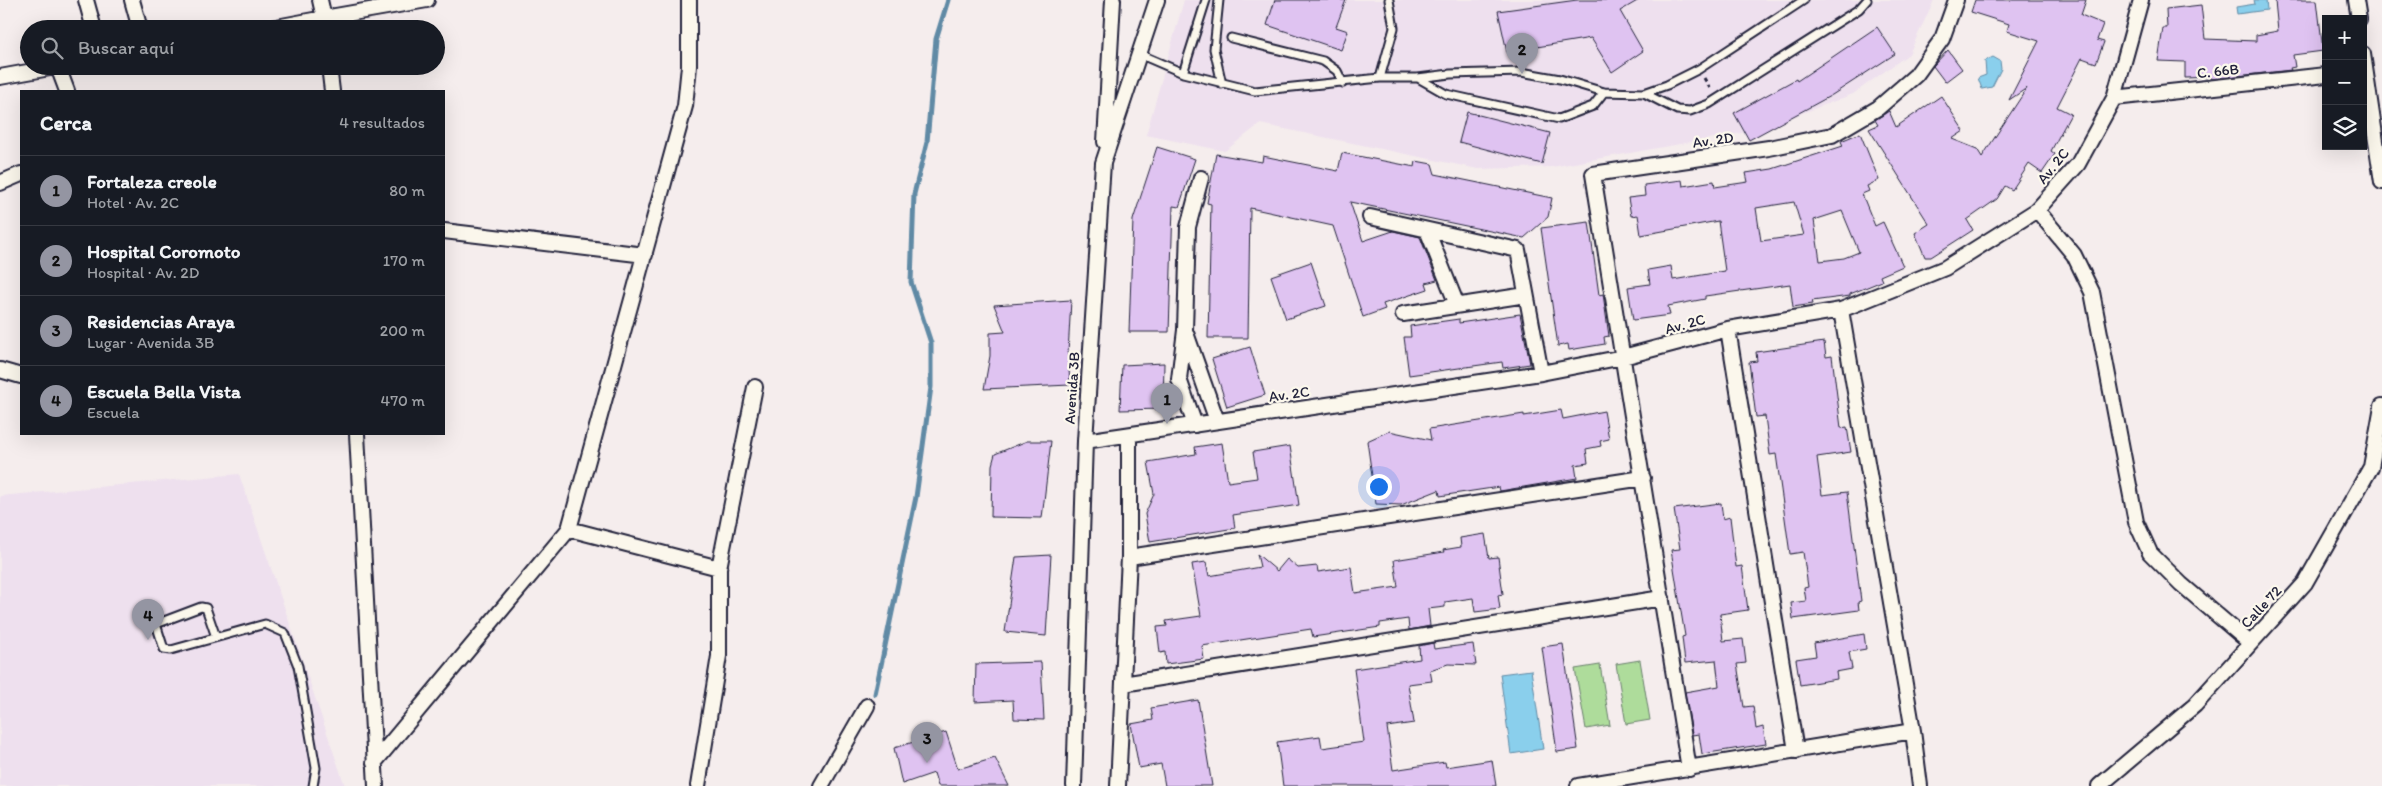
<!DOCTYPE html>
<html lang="es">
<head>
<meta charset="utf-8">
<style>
  :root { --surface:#171b24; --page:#242831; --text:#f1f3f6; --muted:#9ea1a6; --line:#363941; --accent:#9495a2 }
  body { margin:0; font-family:Itim,sans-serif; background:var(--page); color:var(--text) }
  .controls { position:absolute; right:15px; top:15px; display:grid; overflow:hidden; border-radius:0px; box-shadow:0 5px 20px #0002 }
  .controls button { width:45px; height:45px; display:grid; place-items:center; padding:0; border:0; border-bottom:1px solid var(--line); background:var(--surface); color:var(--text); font:25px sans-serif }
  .you { position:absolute; left:1378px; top:486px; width:18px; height:18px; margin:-12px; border:4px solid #fff; border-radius:50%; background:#1a73e8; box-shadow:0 0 0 8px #1a73e833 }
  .badge { display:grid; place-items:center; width:32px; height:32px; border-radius:50%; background:var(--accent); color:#111; font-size:16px; font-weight:700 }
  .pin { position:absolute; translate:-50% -41px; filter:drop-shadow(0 1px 2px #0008) }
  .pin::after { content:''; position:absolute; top:26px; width:18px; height:15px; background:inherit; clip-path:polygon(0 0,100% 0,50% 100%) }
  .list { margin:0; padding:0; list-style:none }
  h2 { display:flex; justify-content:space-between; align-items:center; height:65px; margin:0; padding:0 20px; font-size:21px }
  h2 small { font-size:16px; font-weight:400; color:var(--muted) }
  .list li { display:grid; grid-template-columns:32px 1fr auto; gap:15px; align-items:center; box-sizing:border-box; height:70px; padding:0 20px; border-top:1px solid var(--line) }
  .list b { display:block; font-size:19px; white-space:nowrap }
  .list p { margin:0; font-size:16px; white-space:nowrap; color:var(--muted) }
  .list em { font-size:16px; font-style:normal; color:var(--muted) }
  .icon { flex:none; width:28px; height:28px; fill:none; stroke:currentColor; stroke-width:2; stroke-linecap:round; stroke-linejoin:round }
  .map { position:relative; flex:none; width:2382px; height:786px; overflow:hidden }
  .search { position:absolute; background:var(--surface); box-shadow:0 5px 20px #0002; left:20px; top:20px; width:425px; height:55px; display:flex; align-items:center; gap:12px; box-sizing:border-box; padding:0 18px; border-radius:28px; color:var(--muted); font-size:19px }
  .panel { position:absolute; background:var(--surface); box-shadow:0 5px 20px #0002; left:20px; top:90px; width:425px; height:345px; border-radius:0px }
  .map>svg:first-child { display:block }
</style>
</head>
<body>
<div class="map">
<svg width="2382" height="786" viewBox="0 0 2382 786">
  <rect width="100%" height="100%" fill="#f5eded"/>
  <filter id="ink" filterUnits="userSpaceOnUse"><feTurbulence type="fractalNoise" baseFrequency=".02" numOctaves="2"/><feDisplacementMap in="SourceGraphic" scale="10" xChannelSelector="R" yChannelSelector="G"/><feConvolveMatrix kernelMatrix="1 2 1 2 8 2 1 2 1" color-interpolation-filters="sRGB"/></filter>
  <g filter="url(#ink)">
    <path fill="#eee0ee" d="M1184 0H1934L1909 54 1853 94 1758 130 1552 167 1478 169 1260 124 1225 151 1146 135Z
      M239 474 345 786H0V496Z"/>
    <path fill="#aedc9b" stroke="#687f6b" d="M1640 660 1650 720 1626 724 1616 664Z
      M1600 665 1610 725 1586 729 1575 669Z"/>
    <path fill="#8acfec" stroke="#608aa5" d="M2254 0H2266L2267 10 2237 14 2236 7 2255 4Z
      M1993 57 2000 61 2001 69 1992 87 1982 89 1978 78 1986 75 1985 61Z
      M1531 670 1543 749 1511 754 1500 674Z"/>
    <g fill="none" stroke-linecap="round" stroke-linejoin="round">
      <path stroke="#608aa5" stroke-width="5" d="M875 694 916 497 931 387V343L911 282 914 194 927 142 936 39 948 0"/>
    </g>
    <path fill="#dfc3f1" stroke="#22223b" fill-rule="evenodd" d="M1275 0H1346L1336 27 1348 31 1341 50 1267 25Z
      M1577 0H1639L1620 11 1643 51 1612 72 1591 38 1507 52 1498 11Z
      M1975 0H2086L2081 15 2103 24 2097 40 2104 42 2096 63 2082 58 2057 107 2071 114 2051 151 2055 154 2042 173 2029 164 2012 190 2005 186 1997 199 1967 220 1973 230 1931 257H1925L1915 233 1929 224 1869 129 1878 125 1875 120 1889 111 1896 127 1941 96 1964 131 1952 139 1977 149 1982 157 2027 88 2009 100 2039 41 2007 31 2009 24 1971 12Z
      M2285 0H2317L2323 51 2293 55 2295 67 2290 68 2291 70 2211 79V77L2185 78V62L2158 61 2163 28H2167L2166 9 2201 5 2205 39 2256 41V35L2278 31 2275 1Z
      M1877 27 1895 54 1832 95 1749 140 1734 113 1796 79 1797 81Z
      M1948 50 1962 69 1945 82 1933 66Z
      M1467 112 1550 133 1542 164 1459 142Z
      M1860 133 1879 180 1867 186 1869 191 1862 194 1875 226 1883 222 1903 266 1880 276 1882 281 1850 294V296L1812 301 1813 304 1793 307 1790 284 1705 296V299L1668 306 1670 315 1633 320 1628 287 1650 284 1648 270 1671 266 1673 280 1725 271 1718 221 1641 235 1638 215 1631 216 1628 198 1645 196 1644 185 1682 180 1683 186 1714 181 1715 187 1748 182 1746 173 1772 169 1843 146 1841 141ZM1794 202 1804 235 1761 241 1756 208ZM1842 211 1859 252 1844 258 1820 261 1814 220Z
      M1157 147 1195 159 1179 207 1173 206 1169 332H1129L1133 220Z
      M1342 153 1415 167 1416 161 1432 164 1435 174 1552 198 1548 217 1524 238 1350 202 1363 241 1393 231 1420 237 1437 280 1426 283 1428 289 1383 304 1385 309 1363 317 1333 226 1250 208 1248 338H1208L1211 204 1207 203 1216 154 1262 162 1263 156 1338 171Z
      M1589 222 1599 295 1603 294 1609 336 1604 337 1605 344 1569 350 1568 344 1558 346 1541 228Z
      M1311 262 1326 306 1286 319 1271 276Z
      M1071 300 1068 353 1070 385 984 389 990 356V333L1005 332 994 305Z
      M1520 314 1530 364 1503 368 1502 362 1409 375 1404 337H1411L1410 326 1459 319V323Z
      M1824 342 1826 357 1832 356 1841 428 1847 427 1851 452 1817 457 1822 495 1847 492 1861 601 1858 602 1859 610 1793 619 1791 603 1806 601 1804 588 1808 587 1803 552 1790 554 1776 454 1770 455 1765 416 1756 417 1749 362 1757 361 1756 352Z
      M1250 347 1265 395 1227 407 1212 359Z
      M1164 363 1163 409 1120 410 1122 365Z
      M1561 410 1563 419 1604 411 1609 439 1600 441 1601 446 1586 449 1588 463 1575 465 1577 478 1500 491 1499 487 1440 496 1439 490 1401 505 1376 504 1367 441 1389 431 1431 440 1429 429 1524 414V416Z
      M1027 441H1051L1042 518 991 517 992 465 995 454Z
      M1222 443 1228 482 1257 478 1253 452 1290 446 1299 505 1233 515 1235 528 1150 542 1145 514 1154 494 1148 462 1196 454 1195 447Z
      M1721 503 1723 519 1730 517 1736 567 1742 566 1748 610 1720 614 1723 641 1743 639 1746 663 1737 664 1744 707 1753 706 1756 729 1763 727 1766 744 1702 754 1699 734 1692 735 1685 692 1719 686 1716 660 1685 663 1682 637 1685 636 1671 550 1680 549 1674 509Z
      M1485 534 1489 558 1498 557 1503 594 1498 595 1500 609 1475 612 1473 598 1445 602V607L1428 609 1430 626 1409 630 1408 619 1380 623V627L1313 637 1311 629 1202 646 1204 659 1166 664 1165 652 1160 653 1157 627 1167 626 1166 621 1201 616 1192 564 1206 562 1209 576 1260 567 1257 554 1277 571 1287 559 1298 568 1317 566 1318 572 1351 567 1355 593 1398 587 1394 560 1444 552 1443 550 1461 547 1460 538Z
      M1051 555 1046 636 1005 632 1016 557Z
      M1864 634 1866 649 1849 652 1852 669 1836 672 1837 679 1800 685 1796 659 1816 656 1814 643Z
      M1433 643 1434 649 1473 644 1476 665 1448 664 1430 670 1432 681 1408 684 1414 723 1387 727 1393 770 1445 762 1446 767 1492 760 1496 786H1283L1277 742 1320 736 1322 748 1364 742 1354 669 1420 659 1419 646Z
      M1563 644 1578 749 1557 752 1542 647Z
      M1041 662 1044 720 1014 719 1013 700 975 702 976 664Z
      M1198 700 1212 786H1165L1161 764 1139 768 1131 724 1153 720 1151 708Z
      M946 732 958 769 995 758 1009 786H938L934 773 902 784 894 748Z"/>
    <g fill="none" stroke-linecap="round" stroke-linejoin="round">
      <defs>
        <path id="service" d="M1219 0 1214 49 1222 84
          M1231 38 1323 61 1337 71 1343 83
          M1139 54 1183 73 1255 91 1380 78H1418L1450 74 1521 72 1560 79 1604 92 1644 93 1667 85 1699 69 1804 0
          M1183 73 1206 0
          M1380 78 1394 28 1389 0
          M1418 78 1446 94 1559 119 1593 106 1604 92
          M1644 93 1677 110 1690 111 1709 104 1859 9 1867 0
          M216 637 206 608 201 607 156 624 164 649 171 650 265 624 285 633 298 666 316 768 313 786"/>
        <path id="minor" d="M86 0 94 29
          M132 0 140 29
          M2356 0 2359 19
          M266 29 324 18 320 0
          M325 29 324 18 427 0
          M2363 54 2382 182
          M329 66 332 91
          M58 67 67 91
          M0 77 61 66
          M2114 98 2326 75
          M1105 142 1113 0
          M0 183 21 174
          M2037 210 2074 255 2092 292 2136 522 2150 553 2181 584 2250 643
          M1370 217 1518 250 1541 373
          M1427 230 1457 305
          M444 231 645 255
          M1841 310 1913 731
          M1403 314 1526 295
          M1728 329 1796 751
          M1186 333 1217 421
          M0 370 21 376
          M1195 425 1179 379 1185 330 1188 227 1201 178
          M357 434 376 786
          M1085 441 1541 373 1623 357 1728 329 1841 310 1945 268 2037 210 2078 164 2114 98 2141 0
          M569 529 719 568
          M1129 557 1643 478
          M1123 684 1662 598
          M374 763 569 529 685 106 689 66V0
          M1689 769 1593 174 1769 148 1832 135 1878 108 1916 75 1942 39 1956 0
          M698 786 719 656V568L755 387
          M821 786 867 706
          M1074 786 1085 441 1103 163 1157 0
          M1118 786 1129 557V436
          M1578 786 1913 731 1920 786
          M2099 786 2195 705 2305 583 2371 467 2382 406"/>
      </defs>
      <use href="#service" stroke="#22223b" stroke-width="11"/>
      <use href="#minor" stroke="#22223b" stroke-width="18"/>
      <path stroke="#22223b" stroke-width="3" stroke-dasharray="4 4" stroke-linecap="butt" d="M1704 78 1711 90"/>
      <use href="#service" stroke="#fbf7ec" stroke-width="7"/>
      <use href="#minor" stroke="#fbf7ec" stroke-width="14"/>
    </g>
  </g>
  <g text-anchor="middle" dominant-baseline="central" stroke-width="4.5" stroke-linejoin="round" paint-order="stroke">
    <g font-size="15" fill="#22223b" stroke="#fbf7ec">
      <text transform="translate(2218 71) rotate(-6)">C. 66B</text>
      <text transform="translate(1713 140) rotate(-8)">Av. 2D</text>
      <text transform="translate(2053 166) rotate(-51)">Av. 2C</text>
      <text transform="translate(1685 324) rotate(-15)">Av. 2C</text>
      <text transform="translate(1072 388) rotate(-86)">Avenida 3B</text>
      <text transform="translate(1289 394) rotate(-8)">Av. 2C</text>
      <text transform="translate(2261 607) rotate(-47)">Calle 72</text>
    </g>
  </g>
</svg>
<div class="controls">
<button>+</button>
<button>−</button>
<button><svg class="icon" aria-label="layers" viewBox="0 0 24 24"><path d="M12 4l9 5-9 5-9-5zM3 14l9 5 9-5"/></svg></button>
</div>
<div class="you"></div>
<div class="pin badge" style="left:1167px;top:424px">1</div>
<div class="pin badge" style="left:1522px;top:74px">2</div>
<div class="pin badge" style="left:927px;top:763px">3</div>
<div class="pin badge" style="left:148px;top:640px">4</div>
<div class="search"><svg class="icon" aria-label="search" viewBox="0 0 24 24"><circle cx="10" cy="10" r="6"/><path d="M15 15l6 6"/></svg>Buscar aquí</div>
<section class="panel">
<h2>Cerca<small>4 resultados</small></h2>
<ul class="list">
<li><span class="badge">1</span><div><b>Fortaleza creole</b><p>Hotel · Av. 2C</p></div><em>80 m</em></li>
<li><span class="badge">2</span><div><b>Hospital Coromoto</b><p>Hospital · Av. 2D</p></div><em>170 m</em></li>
<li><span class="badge">3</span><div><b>Residencias Araya</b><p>Lugar · Avenida 3B</p></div><em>200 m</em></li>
<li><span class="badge">4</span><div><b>Escuela Bella Vista</b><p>Escuela</p></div><em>470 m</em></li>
</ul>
</section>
</div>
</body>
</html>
